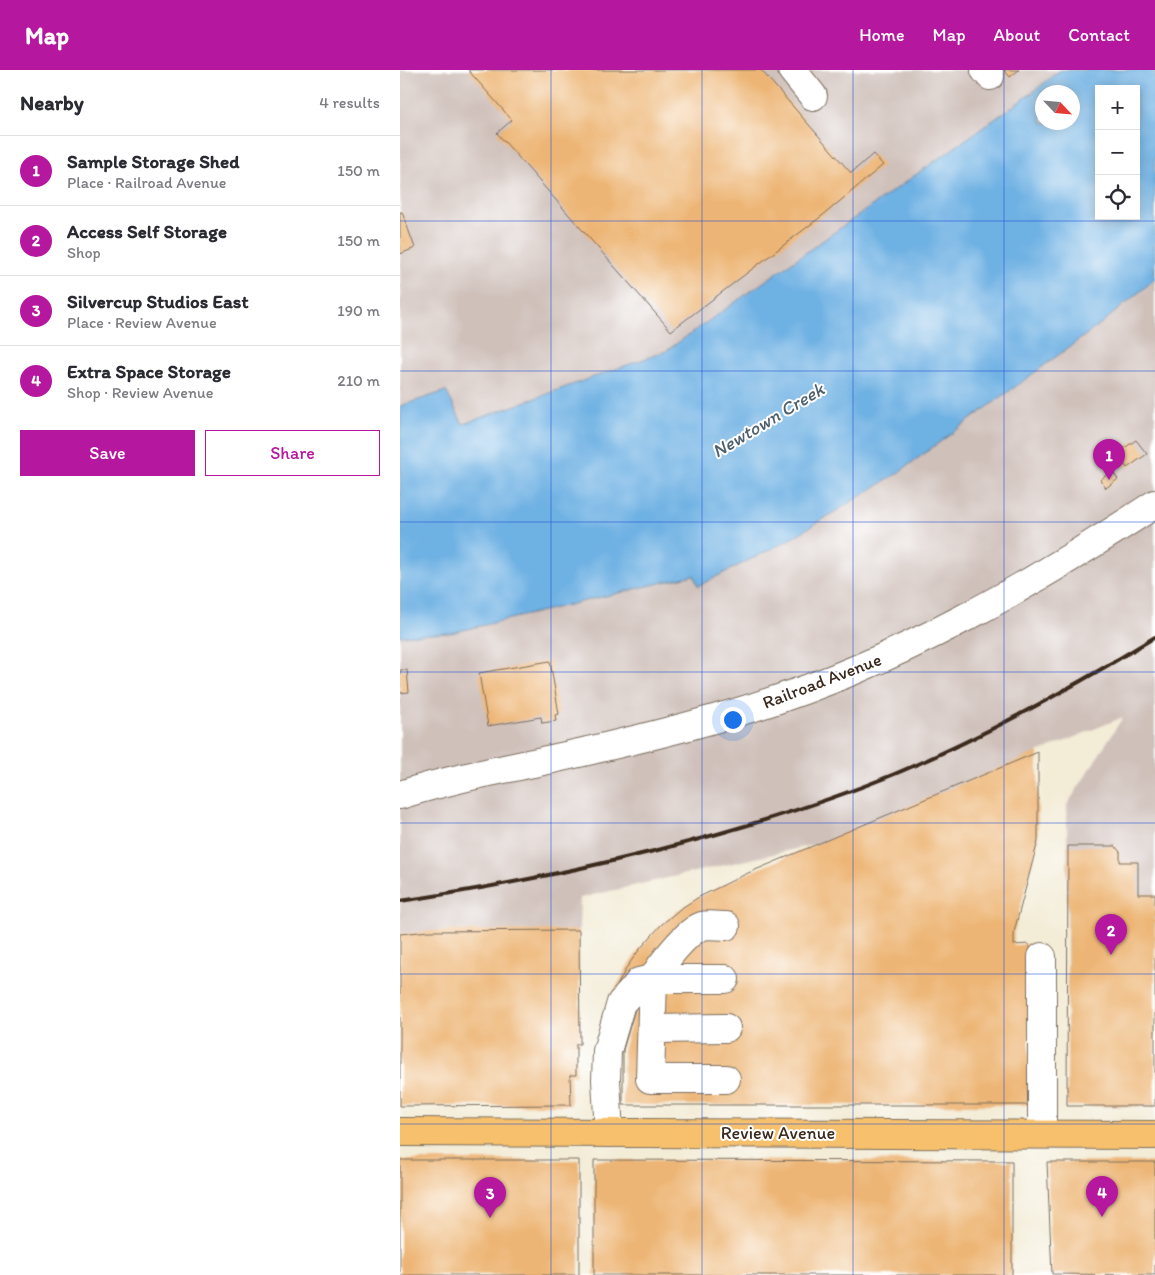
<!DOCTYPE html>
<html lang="en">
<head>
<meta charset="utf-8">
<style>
  :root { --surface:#fff; --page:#f2f2f3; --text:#2b2b33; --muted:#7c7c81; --line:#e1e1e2; --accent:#b5179e }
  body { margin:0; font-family:Itim,sans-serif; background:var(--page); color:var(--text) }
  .controls { position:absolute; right:15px; top:15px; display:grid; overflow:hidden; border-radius:0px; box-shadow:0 2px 12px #0003 }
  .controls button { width:45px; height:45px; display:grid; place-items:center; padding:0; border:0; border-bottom:1px solid var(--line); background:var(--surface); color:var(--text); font:25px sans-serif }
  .compass { position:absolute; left:635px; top:15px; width:45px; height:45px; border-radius:50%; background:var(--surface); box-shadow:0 2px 12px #0003; rotate:116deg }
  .you { position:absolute; left:332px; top:649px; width:18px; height:18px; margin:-12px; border:4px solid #fff; border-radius:50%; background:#1a73e8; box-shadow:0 0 0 8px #1a73e833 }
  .badge { display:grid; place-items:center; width:32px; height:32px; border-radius:50%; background:var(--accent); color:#fff; font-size:16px; font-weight:700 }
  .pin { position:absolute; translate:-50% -41px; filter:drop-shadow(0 1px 2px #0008) }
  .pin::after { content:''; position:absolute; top:26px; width:18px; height:15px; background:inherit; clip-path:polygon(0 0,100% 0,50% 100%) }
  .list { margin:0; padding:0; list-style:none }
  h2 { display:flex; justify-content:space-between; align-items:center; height:65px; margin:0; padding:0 20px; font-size:21px }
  h2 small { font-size:16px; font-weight:400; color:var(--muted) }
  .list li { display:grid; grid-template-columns:32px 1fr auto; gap:15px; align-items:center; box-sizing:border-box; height:70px; padding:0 20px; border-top:1px solid var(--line) }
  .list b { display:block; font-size:19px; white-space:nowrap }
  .list p { margin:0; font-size:16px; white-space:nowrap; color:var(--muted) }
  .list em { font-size:16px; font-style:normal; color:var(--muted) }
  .actions { display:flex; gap:10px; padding:15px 20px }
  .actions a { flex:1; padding:11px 0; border:1px solid var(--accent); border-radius:0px; text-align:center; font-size:18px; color:var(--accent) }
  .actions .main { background:var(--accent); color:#fff }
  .icon { flex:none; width:28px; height:28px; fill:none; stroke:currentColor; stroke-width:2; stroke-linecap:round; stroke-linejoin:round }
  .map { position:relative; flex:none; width:755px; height:1205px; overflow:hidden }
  header { display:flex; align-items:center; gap:30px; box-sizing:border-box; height:70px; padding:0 25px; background:var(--accent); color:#fff }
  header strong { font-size:24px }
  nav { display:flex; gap:28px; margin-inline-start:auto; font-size:18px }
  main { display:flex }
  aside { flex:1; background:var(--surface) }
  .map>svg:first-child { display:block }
</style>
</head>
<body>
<header>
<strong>Map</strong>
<nav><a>Home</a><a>Map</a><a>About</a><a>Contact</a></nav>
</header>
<main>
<aside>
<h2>Nearby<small>4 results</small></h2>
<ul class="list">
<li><span class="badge">1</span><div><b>Sample Storage Shed</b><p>Place · Railroad Avenue</p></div><em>150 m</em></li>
<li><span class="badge">2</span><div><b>Access Self Storage</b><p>Shop</p></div><em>150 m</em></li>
<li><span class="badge">3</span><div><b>Silvercup Studios East</b><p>Place · Review Avenue</p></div><em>190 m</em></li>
<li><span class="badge">4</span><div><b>Extra Space Storage</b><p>Shop · Review Avenue</p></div><em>210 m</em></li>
</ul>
<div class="actions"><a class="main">Save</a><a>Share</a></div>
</aside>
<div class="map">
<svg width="755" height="1205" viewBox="0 0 755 1205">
  <rect width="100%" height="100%" fill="#fff"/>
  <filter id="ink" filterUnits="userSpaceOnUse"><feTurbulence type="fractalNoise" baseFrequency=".02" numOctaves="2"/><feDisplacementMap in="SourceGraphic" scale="10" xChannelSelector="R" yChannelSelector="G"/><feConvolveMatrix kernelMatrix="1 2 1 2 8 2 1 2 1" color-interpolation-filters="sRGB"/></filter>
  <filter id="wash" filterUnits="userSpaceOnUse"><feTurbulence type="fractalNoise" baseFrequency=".0096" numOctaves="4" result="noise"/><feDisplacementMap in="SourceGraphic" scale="20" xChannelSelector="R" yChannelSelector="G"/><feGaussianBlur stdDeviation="1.12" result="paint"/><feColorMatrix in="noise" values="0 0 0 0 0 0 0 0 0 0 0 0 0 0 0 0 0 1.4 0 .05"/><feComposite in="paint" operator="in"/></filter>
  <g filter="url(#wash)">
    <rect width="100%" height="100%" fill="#f3ecd7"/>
    <path fill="#cfc0ba" d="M0 0H660L633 22 266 281 62 355 46 321 0 336Z
      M755 208V1037L667 1036V735L723 647 421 773 180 828 179 860 29 861 0 864V565L51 563 294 505 298 515 495 405 702 253Z"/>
    <path fill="#6eb1e3" stroke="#546e80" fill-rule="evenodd" d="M660 0H755V209L702 253 495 405 387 471 298 516 294 505 51 563 0 566V336L46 321 63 354 266 281 633 22ZM699 19H736V146H699ZM642 22H672V52H642Z"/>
    <g id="blocks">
      <path fill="#edb575" d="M68 0H361L451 103 473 84 483 95 427 142 271 261 97 63 112 50Z
        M604 0H619L610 7Z
        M0 142H2L15 178 0 184Z
        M736 370 747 384 727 398 717 383Z
        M712 401 718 409 706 418 700 410Z
        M150 591 159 644 155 645 156 651 142 653 141 647 88 656 79 603Z
        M0 600H7L9 622 0 623Z
        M638 682V771L614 862V875L629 874V1035H223V980L238 929 211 927 227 897 239 880 261 855 280 839 299 827 348 803Z
        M668 776H715L720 782V792H738V824H755V1036H667Z
        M179 860 180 974H176V1005H170L171 1035 0 1036V864L29 861Z
        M0 1090H179V1205H0Z
        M194 1090 612 1091V1205H194Z
        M647 1092H755V1205L652 1204Z"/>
    </g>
  </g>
  <g filter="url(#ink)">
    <use href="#blocks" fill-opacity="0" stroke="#7b6e5f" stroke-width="1"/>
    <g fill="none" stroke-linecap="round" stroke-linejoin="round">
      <defs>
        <path id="minor" d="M392 0 413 26
          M585 0 590 6
          M0 725C50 709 101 700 152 689 220 674 288 658 354 637 498 592 630 516 755 434
          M326 856C319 856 309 854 302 856 287 861 260 895 253 909L250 1009H326
          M642 887V1064
          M252 959 326 958
          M209 1063 206 1010 207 981 221 933 232 921 239 912 253 909H325"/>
        <path id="major" d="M0 1062 755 1065"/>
      </defs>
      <use href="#minor" stroke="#7b6e5f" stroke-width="30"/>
      <use href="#major" stroke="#7b6e5f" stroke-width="30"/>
      <use href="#minor" stroke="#fff" stroke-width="28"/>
      <use href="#major" stroke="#f7c06c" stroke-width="28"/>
      <path stroke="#3b2a1e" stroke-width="4" d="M0 831C87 819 173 801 258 780 339 759 420 735 497 703 587 665 672 618 755 567"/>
    </g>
  </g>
  <path fill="none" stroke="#1d4ed8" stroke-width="1" stroke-opacity="0.55" d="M151 0V1205M302 0V1205M453 0V1205M604 0V1205M0 151H755M0 301H755M0 452H755M0 602H755M0 753H755M0 904H755M0 1054H755"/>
  <g text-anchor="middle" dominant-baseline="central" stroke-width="4" stroke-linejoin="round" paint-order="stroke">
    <g font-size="18" fill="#3b2a1e" stroke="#fff">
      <text transform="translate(422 611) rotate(-21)">Railroad Avenue</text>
      <text x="378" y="1063">Review Avenue</text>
    </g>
    <g font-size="19" font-style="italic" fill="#4f606d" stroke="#fff">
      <text transform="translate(368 350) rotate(-31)">Newtown Creek</text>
    </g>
  </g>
</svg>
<div class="controls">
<button>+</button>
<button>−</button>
<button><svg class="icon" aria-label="locate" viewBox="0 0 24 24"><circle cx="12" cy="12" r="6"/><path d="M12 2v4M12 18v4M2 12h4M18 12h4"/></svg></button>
</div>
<svg class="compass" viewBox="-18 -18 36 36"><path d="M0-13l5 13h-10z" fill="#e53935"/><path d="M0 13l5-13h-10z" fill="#7c7c81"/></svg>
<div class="you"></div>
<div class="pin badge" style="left:709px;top:410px">1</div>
<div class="pin badge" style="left:711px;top:885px">2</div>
<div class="pin badge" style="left:90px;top:1148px">3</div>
<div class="pin badge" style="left:702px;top:1147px">4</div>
</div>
</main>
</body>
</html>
